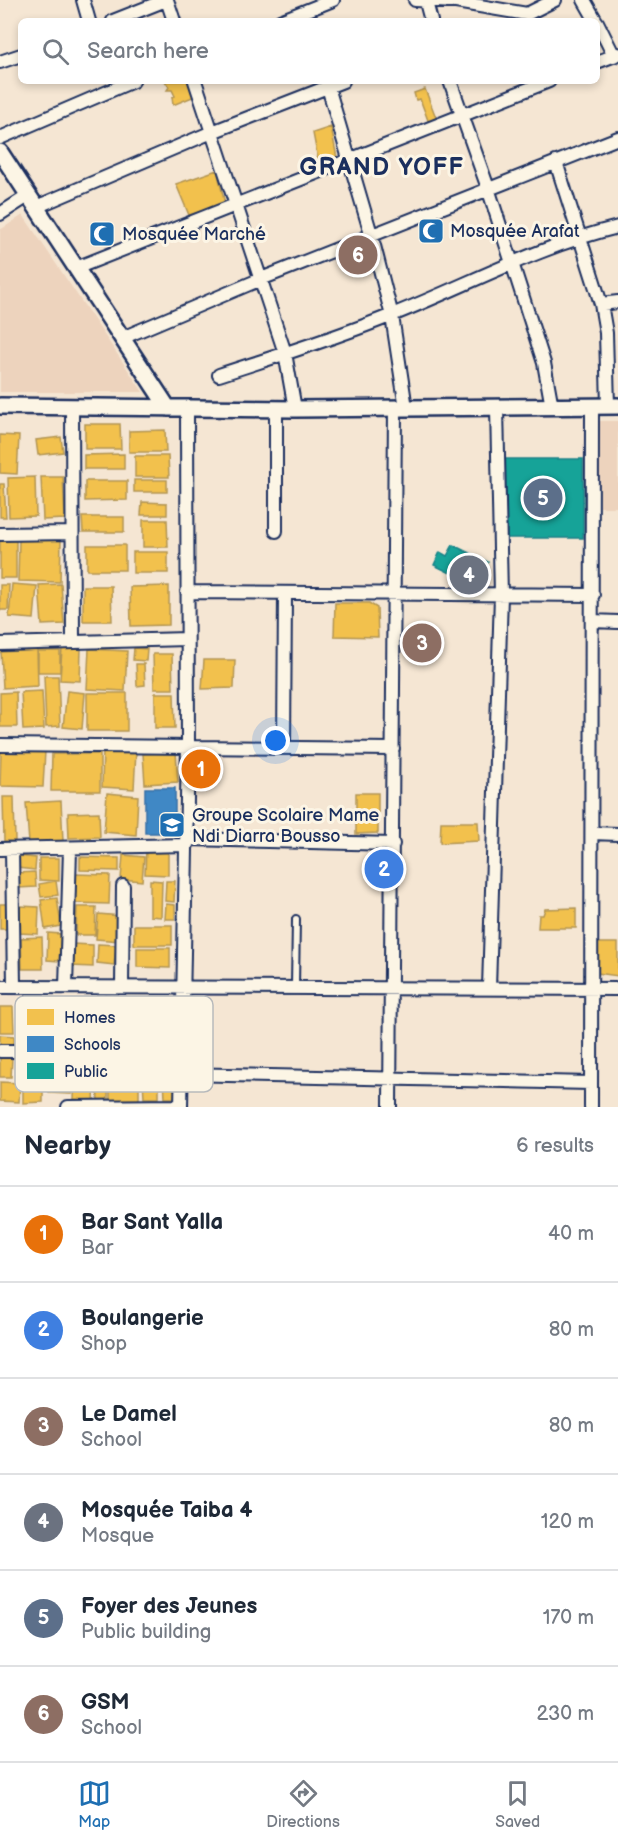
<!DOCTYPE html>
<html lang="en">
<head>
<meta charset="utf-8">
<style>
  :root { --surface:#fff; --page:#f6f6f7; --text:#1f2937; --muted:#747a83; --line:#e0e1e3; --accent:#1f6fb2 }
  body { margin:0; font-family:"Balsamiq Sans",sans-serif; background:var(--page); color:var(--text) }
  .you { position:absolute; left:276px; top:741px; width:21px; height:21px; margin:-15px; border:4px solid #fff; border-radius:50%; background:#1a73e8; box-shadow:0 0 0 9px #1a73e833 }
  .badge { display:grid; place-items:center; width:39px; height:39px; border-radius:50%; background:var(--accent); color:#fff; font-size:20px; font-weight:700 }
  .pin { position:absolute; translate:-50% -50%; border:3px solid #fff; box-shadow:0 2px 6px #0006 }
  .list { margin:0; padding:0; list-style:none }
  h2 { display:flex; justify-content:space-between; align-items:center; height:78px; margin:0; padding:0 24px; font-size:26px }
  h2 small { font-size:20px; font-weight:400; color:var(--muted) }
  .list li { display:grid; grid-template-columns:39px 1fr auto; gap:18px; align-items:center; box-sizing:border-box; height:96px; padding:0 24px; border-top:2px solid var(--line) }
  .list b { display:block; font-size:22px; white-space:nowrap }
  .list p { margin:0; font-size:20px; white-space:nowrap; color:var(--muted) }
  .list em { font-size:20px; font-style:normal; color:var(--muted) }
  .icon { flex:none; width:33px; height:33px; fill:none; stroke:currentColor; stroke-width:2; stroke-linecap:round; stroke-linejoin:round }
  .map { position:relative; flex:none; width:618px; height:1107px; overflow:hidden }
  .search { position:absolute; background:var(--surface); box-shadow:0 3px 9px #0003; left:18px; right:18px; top:18px; height:66px; display:flex; align-items:center; gap:15px; box-sizing:border-box; padding:0 21px; border-radius:9px; color:var(--muted); font-size:22px }
  .sheet { height:654px; background:var(--surface) }
  nav { display:flex; justify-content:space-around; align-items:center; box-sizing:border-box; height:84px; border-top:2px solid var(--line); background:var(--surface); font-size:16px; color:var(--muted) }
  nav a { display:grid; justify-items:center; gap:3px }
  nav .on { color:var(--accent) }
  .map>svg:first-child { display:block }
</style>
</head>
<body>
<div class="map">
<svg width="618" height="1107" viewBox="0 0 618 1107">
  <rect width="100%" height="100%" fill="#f5e6d3"/>
  <filter id="ink" filterUnits="userSpaceOnUse"><feTurbulence type="fractalNoise" baseFrequency=".0167" numOctaves="2"/><feDisplacementMap in="SourceGraphic" scale="12" xChannelSelector="R" yChannelSelector="G"/><feConvolveMatrix kernelMatrix="1 2 1 2 8 2 1 2 1" color-interpolation-filters="sRGB"/></filter>
  <g filter="url(#ink)">
    <path fill="#edd3bd" d="M23 215 143 392H0V230Z
      M599 421H618V507H598Z"/>
    <path fill="#f2c14e" stroke="#b29553" stroke-width="1.5" d="M165 81H190L192 93 195 96 173 105 172 97 175 96 172 90H167L169 87Z
      M425 89 437 120 429 123 420 99 416 100 414 93Z
      M331 127 337 158 319 165 313 133Z
      M217 170 225 204 189 215 176 184Z
      M85 424H120L121 449H85Z
      M165 430 166 452H129V431Z
      M0 435 19 436 17 474 0 473Z
      M61 437 63 452 38 455 36 440Z
      M124 454V469H84V455Z
      M135 456H168L169 477H135Z
      M35 477 36 516 9 517 8 478Z
      M41 477H63L65 519 43 520Z
      M134 480H167V492H134Z
      M85 481H127V500L85 501Z
      M0 484H4L6 517H0Z
      M142 502 167 503V515H141Z
      M82 517H124V532H83Z
      M143 520H167L168 547H143Z
      M0 539H16V578H0Z
      M19 539 61 540 60 582 18 581Z
      M87 545H125V570H87Z
      M133 552H168V573H133Z
      M12 584 37 586 34 619 9 617Z
      M61 584 64 624 42 625 39 585Z
      M0 585H9L8 610H0Z
      M83 586H111L112 621H83Z
      M169 586V625L131 626 130 587Z
      M335 603H369L377 608 378 637 334 636Z
      M62 648 81 649 80 681 60 680Z
      M134 648 147 649 146 661 133 660Z
      M89 649 127 651 125 691 87 689Z
      M37 650 38 686 3 688 1 652Z
      M38 651H60V672H38Z
      M153 654H172L173 689H154Z
      M204 660H235L234 688 202 689Z
      M136 664H144L145 685 137 686Z
      M44 676H58L60 726 46 727Z
      M42 691 44 729 23 730 21 692Z
      M67 691 85 693 82 729 63 727Z
      M16 692 17 727H0V693Z
      M87 693H127V731H87Z
      M155 693H174L175 728H155Z
      M1 749 45 751 43 787 0 786Z
      M103 750 136 751 134 789 102 787Z
      M176 752 178 782 145 784 143 754Z
      M52 754H100V791H51Z
      M107 793 138 796 136 835 104 832Z
      M356 793H378V833L356 834Z
      M3 797H14L15 841H4Z
      M61 801 63 841 29 843 26 803Z
      M99 812 100 837 69 838 68 813Z
      M441 822H478L479 841 440 843Z
      M146 849 168 850V875L145 874Z
      M123 855 144 857 142 881 121 879Z
      M18 856 36 858 35 870 17 868Z
      M80 857 119 858V871L80 870Z
      M39 858H59V881L39 880Z
      M35 872 36 887 18 888 17 873Z
      M74 874 110 875 109 904 74 903Z
      M150 880 162 881 161 917 150 916Z
      M56 881 58 895 41 897 39 884Z
      M166 881H175L174 902 165 901Z
      M57 898 61 926 45 929 41 900Z
      M0 904H7V929H0Z
      M166 904 175 905V919H165Z
      M20 906 39 907 38 934 19 933Z
      M77 907H96L95 935H76Z
      M576 908V928H538L539 915H543L545 909Z
      M98 914 122 916 120 941 96 939Z
      M134 925H172V945H134Z
      M48 933 61 934 59 961 47 960Z
      M42 937 43 969H22L21 938Z
      M596 943H618V976L597 973Z
      M72 944 93 945V967L71 966Z
      M98 944 116 945 114 965 97 963Z
      M137 948H170V968L137 967Z
      M0 1007H13L14 1032H0Z
      M0 1035 14 1036V1047H0Z
      M0 1057 12 1058 11 1077H0Z
      M49 1077 72 1078 71 1094 49 1093Z
      M75 1078 95 1080 94 1101 74 1099Z
      M143 1079H159V1098H144Z
      M164 1079H175L176 1098H165Z
      M110 1080H139V1100H110Z
      M97 1081H108V1100H98Z
      M0 1082 20 1083 19 1102 0 1101Z
      M23 1089H43V1102L23 1103Z"/>
    <path fill="#3f88c5" stroke="#346da6" stroke-width="1.5" d="M145 788H175V833H145Z"/>
    <path fill="#17a398" stroke="#188087" stroke-width="1.5" d="M504 459H583V538H504Z
      M453 545 488 562 477 586 434 565 440 552 447 556Z"/>
    <g fill="none" stroke-linecap="round" stroke-linejoin="round">
      <defs>
        <path id="service" d="M295 987 296 919"/>
        <path id="minor" d="M83 0 89 21
          M167 0 174 21
          M415 0 456 2 527 14 555 0
          M584 0 596 21
          M426 2 431 21
          M113 21 166 0
          M280 21 333 0
          M597 22 614 56
          M0 62 21 55
          M597 62 618 54
          M195 81 285 353 295 409
          M450 81 488 188 544 363 552 407
          M328 87 371 234 392 316 406 408
          M0 138 133 81
          M556 162 601 304 606 333 608 406
          M36 207 212 132 343 81
          M0 214 28 196
          M76 268 549 81
          M601 304 618 302
          M122 338 261 279 618 138
          M219 375C277 356 336 338 392 315 468 285 538 246 618 227
          M72 407 73 642
          M276 531V409
          M0 534 72 533
          M187 592 593 595
          M592 621 618 622
          M0 644 187 639
          M0 745 393 749
          M284 748 285 593
          M592 833 618 834
          M187 839 393 844
          M0 849 187 845
          M12 849 14 986
          M0 987 618 989
          M66 987 70 849
          M122 987 123 886
          M489 988 501 595 497 408
          M0 1051H183
          M182 1074 591 1083
          M68 1107 181 1106
          M181 1107 188 747 187 408
          M390 1107 395 408
          M591 1107 592 406"/>
        <path id="tertiary" d="M0 152 168 408
          M0 406 295 409 618 406"/>
      </defs>
      <use href="#service" stroke="#1b2f5e" stroke-width="10"/>
      <use href="#minor" stroke="#1b2f5e" stroke-width="16"/>
      <use href="#tertiary" stroke="#1b2f5e" stroke-width="20"/>
      <use href="#service" stroke="#fcf5e5" stroke-width="6"/>
      <use href="#minor" stroke="#fcf5e5" stroke-width="12"/>
      <use href="#tertiary" stroke="#fcf5e5" stroke-width="15"/>
    </g>
  </g>
  <defs>
    <symbol id="mosque-square" viewBox="-11 -11 22 22"><rect x="-9" y="-9" width="18" height="18" rx="4" fill="#1f6fb2" stroke="#fcf5e5"/><path d="M3.5-4.9A6 6 0 1 0 3.5 4.9A5 5 0 1 1 3.5-4.9Z" fill="#fff"/></symbol>
    <symbol id="school-square" viewBox="-11 -11 22 22"><rect x="-9" y="-9" width="18" height="18" rx="4" fill="#1f6fb2" stroke="#fcf5e5"/><path d="M0-5L7-2L0 1L-7-2ZM-4 1L0 2.5L4 1V4Q0 6-4 4Z" fill="#fff"/></symbol>
  </defs>
  <g fill-rule="evenodd">
    <use href="#mosque-square" x="416" y="216" width="30" height="30"/>
    <use href="#mosque-square" x="87" y="219" width="30" height="30"/>
    <use href="#school-square" x="157" y="810" width="30" height="30"/>
  </g>
  <g text-anchor="middle" dominant-baseline="central" stroke-width="6" stroke-linejoin="round" paint-order="stroke">
    <g font-size="18" fill="#1b2f5e" stroke="#fcf5e5" text-anchor="start">
      <text x="450" y="231">Mosquée Arafat</text>
      <text x="122" y="234">Mosquée Marché</text>
      <text x="192" y="815">Groupe Scolaire Mame<tspan x="192" dy="21">Ndi Diarra Bousso</tspan></text>
    </g>
    <g font-size="24" font-weight="bold" letter-spacing="1.5" fill="#1b2f5e" stroke="#fcf5e5">
      <text x="382" y="167">GRAND YOFF</text>
    </g>
  </g>
  <rect x="15" y="996" width="198" height="96" rx="9" fill="#fcf5e5" stroke="#b8babc" stroke-width="1.5"/>
  <rect x="27" y="1009" width="27" height="16" fill="#f2c14e"/>
  <rect x="27" y="1036" width="27" height="16" fill="#3f88c5"/>
  <rect x="27" y="1063" width="27" height="16" fill="#17a398"/>
  <g font-size="16" fill="#1b2f5e">
    <text x="64" y="1023">Homes</text>
    <text x="64" y="1050">Schools</text>
    <text x="64" y="1077">Public</text>
  </g>
</svg>
<div class="you"></div>
<div class="pin badge" style="left:201px;top:769px;background:#e8710a">1</div>
<div class="pin badge" style="left:384px;top:869px;background:#3f7fe0">2</div>
<div class="pin badge" style="left:422px;top:643px;background:#8d6e63">3</div>
<div class="pin badge" style="left:469px;top:575px;background:#6b7280">4</div>
<div class="pin badge" style="left:543px;top:498px;background:#5c6f8a">5</div>
<div class="pin badge" style="left:358px;top:255px;background:#8d6e63">6</div>
<div class="search"><svg class="icon" aria-label="search" viewBox="0 0 24 24"><circle cx="10" cy="10" r="6"/><path d="M15 15l6 6"/></svg>Search here</div>
</div>
<section class="sheet">
<h2>Nearby<small>6 results</small></h2>
<ul class="list">
<li><span class="badge" style="background:#e8710a">1</span><div><b>Bar Sant Yalla</b><p>Bar</p></div><em>40 m</em></li>
<li><span class="badge" style="background:#3f7fe0">2</span><div><b>Boulangerie</b><p>Shop</p></div><em>80 m</em></li>
<li><span class="badge" style="background:#8d6e63">3</span><div><b>Le Damel</b><p>School</p></div><em>80 m</em></li>
<li><span class="badge" style="background:#6b7280">4</span><div><b>Mosquée Taiba 4</b><p>Mosque</p></div><em>120 m</em></li>
<li><span class="badge" style="background:#5c6f8a">5</span><div><b>Foyer des Jeunes</b><p>Public building</p></div><em>170 m</em></li>
<li><span class="badge" style="background:#8d6e63">6</span><div><b>GSM</b><p>School</p></div><em>230 m</em></li>
</ul>
</section>
<nav>
<a class="on"><svg class="icon" aria-label="map" viewBox="0 0 24 24"><path d="M3 6l6-2 6 2 6-2v14l-6 2-6-2-6 2zM9 4v14M15 6v14"/></svg>Map</a>
<a><svg class="icon" aria-label="directions" viewBox="0 0 24 24"><path d="M12 3l9 9-9 9-9-9zM9 14v-3h6M13 9l2 2-2 2"/></svg>Directions</a>
<a><svg class="icon" aria-label="saved" viewBox="0 0 24 24"><path d="M7 4h10v16l-5-4-5 4z"/></svg>Saved</a>
</nav>
</body>
</html>
